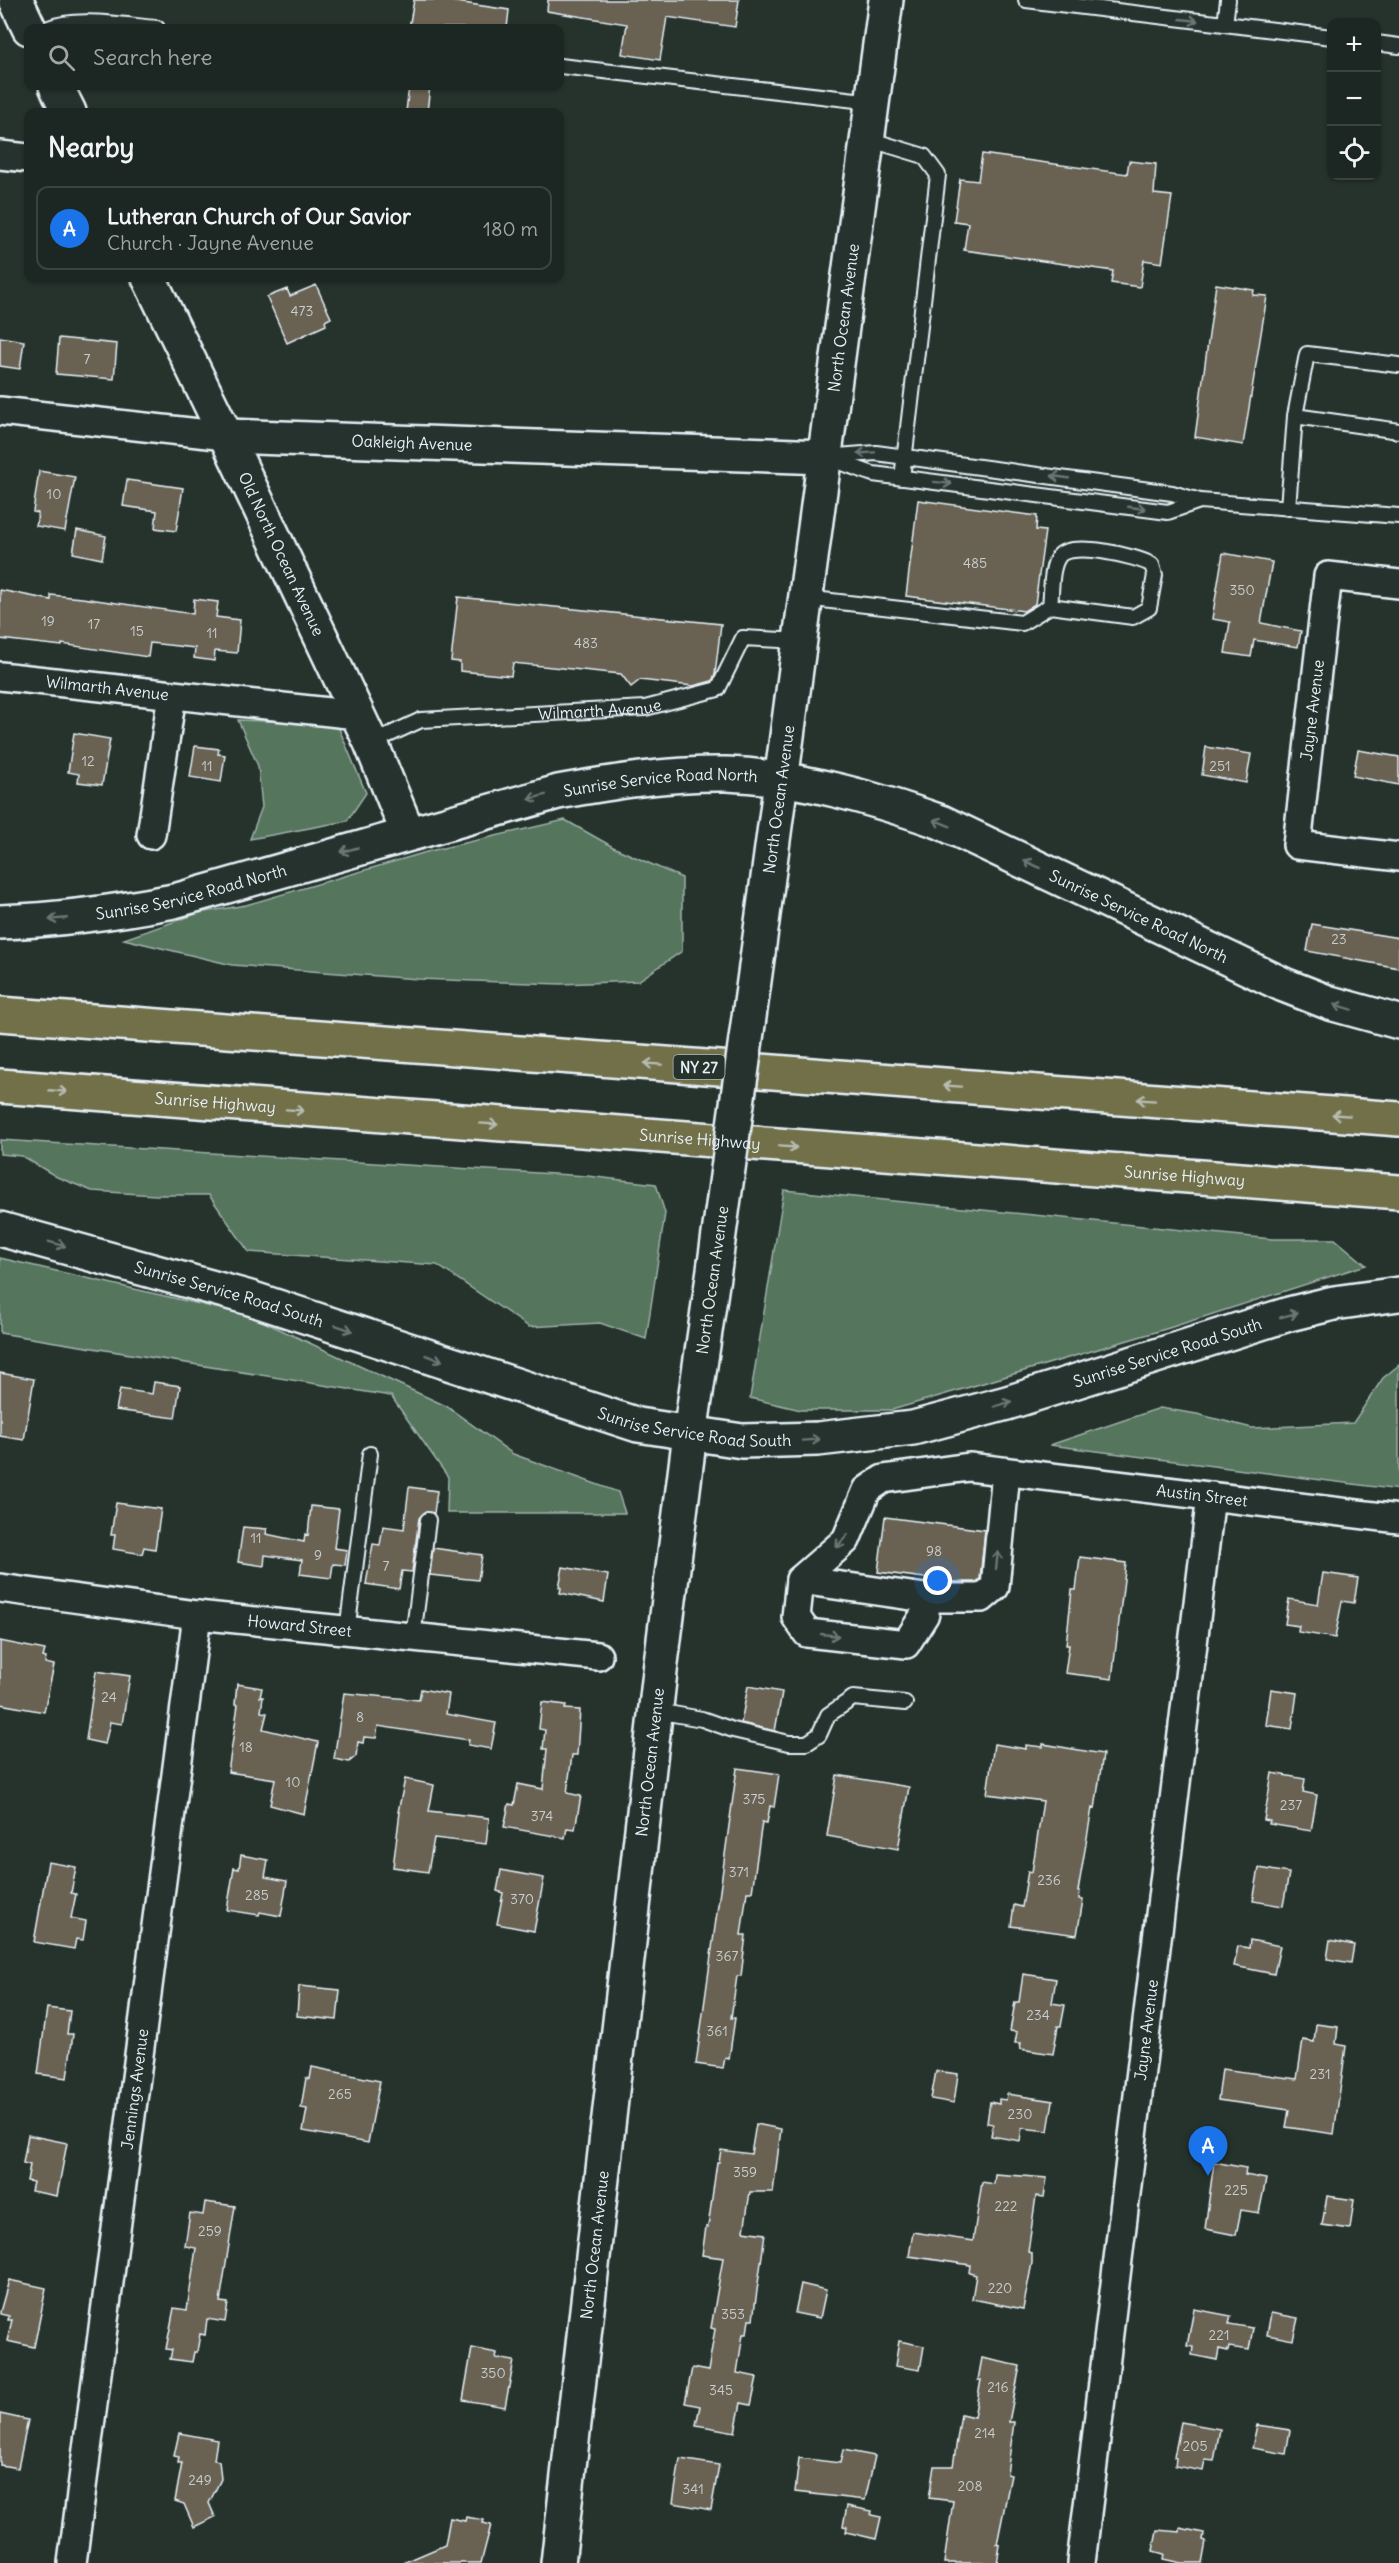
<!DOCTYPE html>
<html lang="en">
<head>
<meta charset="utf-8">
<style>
  :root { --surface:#1c2622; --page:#29322f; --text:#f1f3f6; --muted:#a0a5a5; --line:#3a4340; --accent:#1a73e8 }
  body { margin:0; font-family:Delius,sans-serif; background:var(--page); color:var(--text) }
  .controls { position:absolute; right:18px; top:18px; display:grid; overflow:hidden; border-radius:12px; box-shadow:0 2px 4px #0004 }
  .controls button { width:54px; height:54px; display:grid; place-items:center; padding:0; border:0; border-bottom:2px solid var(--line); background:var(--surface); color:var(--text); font:30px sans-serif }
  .you { position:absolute; left:938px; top:1581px; width:21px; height:21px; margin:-15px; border:4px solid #fff; border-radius:50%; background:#1a73e8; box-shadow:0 0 0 9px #1a73e833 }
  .badge { display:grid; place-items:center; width:39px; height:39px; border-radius:50%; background:var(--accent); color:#fff; font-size:20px; font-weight:700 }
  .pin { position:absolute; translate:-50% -50px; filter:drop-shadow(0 2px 3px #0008) }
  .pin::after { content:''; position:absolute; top:32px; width:21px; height:18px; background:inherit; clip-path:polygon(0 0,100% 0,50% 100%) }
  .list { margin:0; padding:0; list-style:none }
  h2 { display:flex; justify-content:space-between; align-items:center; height:78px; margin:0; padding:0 24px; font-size:26px }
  h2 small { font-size:20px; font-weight:400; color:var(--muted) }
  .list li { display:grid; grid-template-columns:39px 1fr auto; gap:18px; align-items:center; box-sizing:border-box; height:84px; margin:0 12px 12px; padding:0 12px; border:2px solid var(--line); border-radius:12px }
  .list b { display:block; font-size:22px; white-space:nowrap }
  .list p { margin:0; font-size:20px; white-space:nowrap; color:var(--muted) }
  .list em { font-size:20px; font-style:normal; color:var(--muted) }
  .icon { flex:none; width:33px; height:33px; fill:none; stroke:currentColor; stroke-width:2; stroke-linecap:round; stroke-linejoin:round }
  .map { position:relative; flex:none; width:1399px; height:2563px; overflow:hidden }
  .search { position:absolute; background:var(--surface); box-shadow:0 2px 4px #0004; left:24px; top:24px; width:540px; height:66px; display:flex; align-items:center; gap:15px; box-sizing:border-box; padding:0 21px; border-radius:12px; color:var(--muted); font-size:22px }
  .panel { position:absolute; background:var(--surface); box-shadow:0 2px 4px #0004; left:24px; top:108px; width:540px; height:174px; border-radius:12px }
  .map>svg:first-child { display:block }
</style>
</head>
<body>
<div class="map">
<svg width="1399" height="2563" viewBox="0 0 1399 2563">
  <rect width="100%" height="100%" fill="#26332d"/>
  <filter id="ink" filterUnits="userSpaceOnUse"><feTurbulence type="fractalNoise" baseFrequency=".0167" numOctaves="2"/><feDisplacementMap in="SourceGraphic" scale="12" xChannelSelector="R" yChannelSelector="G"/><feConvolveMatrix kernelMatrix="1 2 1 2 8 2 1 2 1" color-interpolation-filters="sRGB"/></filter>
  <g filter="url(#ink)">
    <path fill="#54745d" stroke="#9eb2aa" stroke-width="1.5" d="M238 720 337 724 366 793 347 821 250 839 262 807 258 766Z
      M565 820 613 847 682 878V951L638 981 561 984 418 979 232 965 124 939 199 913 246 905 430 851Z
      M0 1140 587 1176 656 1184 665 1213 646 1339 600 1323 529 1327 437 1265 249 1252 209 1195H156L92 1191 57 1177 22 1156 0 1154Z
      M784 1190 1272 1239H1335L1366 1265 1169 1328 892 1410H801L750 1398Z
      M0 1258 251 1316 446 1406 513 1454 618 1492 625 1513H447L448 1477 391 1396 0 1333Z
      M1399 1365V1490L1050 1445 1160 1408 1197 1414 1252 1428 1353 1423 1383 1378Z"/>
    <path fill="#696252" stroke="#e8f1f8" stroke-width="1.5" d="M414 0H443L509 10 507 28H409Z
      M548 0H739L735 27 667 17 660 60 622 54 627 24 547 11Z
      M409 86H430L427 112H406Z
      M982 154 1127 174 1129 161 1156 164 1154 194 1172 196 1162 263 1144 260 1140 287 1111 283 1113 271 964 250 968 223 954 221 960 179 978 181Z
      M1216 284 1254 290 1253 295 1267 296 1243 445 1195 437Z
      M316 285 331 318 325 321 326 325 287 343 267 297 287 289 290 296Z
      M0 337 24 341 20 369 0 366Z
      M59 338 117 344 114 379 56 374Z
      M39 471 75 477 65 531 36 526 38 513 33 512Z
      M127 480 183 488 176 531 155 528 157 511 123 506Z
      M918 500 1037 516 1036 530 1045 531 1035 604 1024 611 906 596Z
      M77 530 106 536 102 559 73 553Z
      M1223 553 1272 562 1261 623 1301 631 1298 647 1254 640 1251 657 1225 653 1230 622 1212 619Z
      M0 590 51 600V595L82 598 193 614 194 599 218 602 216 617 240 620 237 653 215 651 214 661 194 658 195 648 150 643 148 657 62 644V646L0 639Z
      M458 597 721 624 715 674 712 681 693 686 640 680 631 687 621 674 513 663 511 676 460 671V662L451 661Z
      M74 733 110 739 102 785 78 782 79 774 68 772Z
      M195 746 219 749 218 754 225 755 221 782 190 777Z
      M1206 747 1251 754 1246 783 1202 775Z
      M1358 750 1399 757V785L1353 776Z
      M1312 924 1399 938V968L1307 951Z
      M0 1373 34 1379 24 1440 0 1436Z
      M154 1382 180 1386 175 1418 116 1410 120 1389 152 1394Z
      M409 1487 437 1491 434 1513 425 1512 419 1518 412 1572 402 1571 399 1589 366 1584 373 1544 380 1545 383 1526 404 1529Z
      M116 1503 161 1509 155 1549 144 1547 142 1554 113 1549 115 1535H111Z
      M311 1506 339 1509 334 1548 347 1550 345 1565 333 1564 331 1578 300 1574 302 1560 265 1555 264 1566 238 1562 243 1527 267 1529 266 1534 304 1542 305 1534 308 1535Z
      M885 1517 985 1530 980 1579 976 1582H956L878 1572Z
      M433 1548 482 1555 478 1580 430 1575Z
      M1080 1557 1126 1563 1112 1679 1065 1673 1069 1645H1066L1072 1590H1076Z
      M563 1567 608 1575 604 1602 560 1593 561 1588 559 1587Z
      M1323 1573 1358 1578 1354 1603 1342 1601 1335 1638 1298 1632 1299 1626 1285 1624 1289 1599 1318 1604Z
      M0 1641 45 1650 43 1657 46 1658 45 1663 54 1665 44 1712 0 1704Z
      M96 1671 130 1676 122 1724 110 1722 105 1744 86 1740Z
      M237 1684 262 1688 260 1697H263L261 1712 267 1713 263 1729 318 1742 304 1814 270 1805 275 1779 228 1772 238 1705 235 1704Z
      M748 1686 782 1692 775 1731 741 1723Z
      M421 1689 449 1694 446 1714 496 1723 491 1749 468 1745 469 1740 378 1726 376 1738 364 1737 363 1743 358 1742 356 1756 349 1762 334 1759 344 1693 419 1700Z
      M1271 1689 1297 1693 1292 1729 1266 1725Z
      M542 1702 566 1705 565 1709 580 1710 577 1755H572L567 1793 581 1796 575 1829 567 1828 565 1838 504 1827 509 1804 514 1805 518 1784 543 1789 547 1749H543L545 1730 539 1729Z
      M994 1744 1026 1749V1745L1043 1747V1744L1103 1754 1095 1809 1092 1808 1078 1891H1080L1079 1899 1083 1900 1077 1935 1011 1926 1014 1905 1022 1907 1028 1871 1032 1872 1043 1801 987 1794Z
      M737 1768 779 1774 774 1807 770 1806 767 1823 762 1822 752 1892H747L741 1935H746L741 1976H737L731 2018H735L729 2059 725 2058 723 2068 696 2064Z
      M1272 1773 1305 1779 1303 1792 1317 1795 1311 1831 1269 1824 1270 1821 1264 1820Z
      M837 1775 909 1787 898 1849 827 1836Z
      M405 1779 434 1785 429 1811 489 1818 486 1844 434 1838 428 1872 393 1867 400 1812H398Z
      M241 1855 268 1860 265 1877 287 1881 281 1916 260 1912 259 1915 227 1910 234 1868 239 1869Z
      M48 1862 76 1867 71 1893 76 1894 71 1918 86 1921 83 1940 76 1939 74 1949 34 1942Z
      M1259 1868 1289 1873 1283 1906 1253 1901Z
      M501 1870 544 1878 534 1931 497 1924 503 1893 497 1891Z
      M1250 1940 1280 1946 1274 1974 1234 1966 1238 1946 1249 1948Z
      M1330 1940 1354 1945 1351 1963 1327 1959Z
      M1023 1974 1056 1979 1052 2003 1065 2005 1061 2026H1058L1053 2054 1020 2049 1021 2043H1015L1017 2032 1010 2031 1015 2002H1019Z
      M299 1986 340 1990 337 2020 297 2016Z
      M47 2008 70 2011 67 2034H73L67 2078 38 2074Z
      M1316 2024 1338 2027 1336 2044 1346 2046 1334 2134 1286 2127 1289 2110 1218 2100 1222 2069 1297 2079 1303 2040 1314 2042Z
      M312 2067 380 2081 368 2143 303 2131 307 2109 301 2108 306 2078 310 2079Z
      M936 2071 958 2074 954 2103 931 2099Z
      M1007 2094 1053 2101 1048 2131 1022 2128 1020 2141 991 2136 993 2124 987 2123 990 2102 999 2104V2099L1006 2100Z
      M756 2124 781 2129 773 2192H750L744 2231 765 2234 753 2319H749L747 2334H743L737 2373 757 2377 751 2405 741 2403 735 2432 696 2425 700 2406 685 2403 692 2368 708 2371 715 2329 711 2328 723 2258 702 2255 706 2227H708L717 2162H719L721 2150 751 2154Z
      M28 2135 67 2143 57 2196 31 2191 33 2182 27 2181 30 2165 23 2163Z
      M1214 2162 1246 2168 1245 2175 1266 2179 1259 2213 1241 2210 1236 2235 1205 2229Z
      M995 2174 1047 2178 1044 2197 1036 2196 1028 2252 1032 2253V2263L1023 2309 972 2299 976 2275 969 2273 970 2265 909 2256 913 2232 973 2241 982 2182 994 2184Z
      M1327 2196 1354 2200 1350 2229 1322 2225Z
      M205 2202 235 2206 220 2302 228 2303 225 2322 207 2319 205 2335 200 2334 197 2352H194L192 2362 170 2359 172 2350 166 2349 174 2308 187 2310 196 2248 185 2246 190 2213 203 2215Z
      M9 2280 46 2288 34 2347 7 2341 12 2320H8L9 2316 0 2314V2312Z
      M801 2284 826 2290 820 2318 795 2313Z
      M1194 2309 1231 2316 1229 2324 1253 2328 1249 2350 1229 2347 1228 2351 1219 2349 1217 2360 1192 2355 1193 2347 1187 2346Z
      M1271 2313 1298 2318 1293 2340 1267 2335Z
      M899 2341 924 2346 920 2370 895 2366Z
      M472 2348 497 2353 496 2358 514 2361 505 2407 463 2400Z
      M982 2358 1020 2366 1009 2422H1014L1007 2474 1011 2475 997 2544 1000 2545 997 2563H944L953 2501 929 2498 934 2466H953L961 2414 974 2417 981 2380H978Z
      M0 2414 28 2420 18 2468 0 2465Z
      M1181 2422 1220 2429 1214 2461 1205 2460 1203 2471 1175 2466 1176 2458 1174 2457Z
      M1257 2425 1290 2430 1286 2454 1252 2448Z
      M179 2433 217 2440 214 2460 219 2461 221 2479 209 2503 215 2517 194 2527 184 2504 175 2501 182 2463H178L179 2457 174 2456Z
      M843 2450 875 2456 865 2500 795 2492 799 2458 840 2463Z
      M680 2459 719 2465 711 2510 673 2503Z
      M847 2506 872 2511 871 2515 881 2517 876 2539 846 2532 847 2527 843 2526Z
      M466 2517 484 2520 483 2523 491 2525 481 2563H403L445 2545 450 2518 465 2521Z
      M1180 2528 1204 2533 1203 2540 1206 2541 1202 2563H1181L1163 2559 1164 2554 1153 2551 1157 2530 1180 2532Z"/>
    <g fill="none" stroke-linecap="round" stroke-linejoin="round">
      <defs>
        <g id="service">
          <path d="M1026 0 1332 37"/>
          <path d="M1225 24 1228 0"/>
          <path d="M49 28C76 16 128 26 157 28"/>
          <path d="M1376 43 1399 46"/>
          <path d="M560 66 873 102"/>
          <path d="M868 139 924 156 938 175 902 478"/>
          <path d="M1399 365 1307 354 1295 416 1399 431"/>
          <path d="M825 457 876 453 1172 493 1200 501 1399 516"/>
          <path d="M831 459 873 474 1168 512 1200 501"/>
          <path d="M1288 508 1295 416"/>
          <path d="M805 598 1022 623 1050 606 1133 617 1149 608 1155 575 1152 565C1137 556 1071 541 1059 556 1050 568 1052 591 1050 606"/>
          <path id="s1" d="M371 743 421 720 645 708 718 689 743 638 800 641"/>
          <path d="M347 1631 370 1454"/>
          <path d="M413 1637 428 1520"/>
          <path d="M656 1711 702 1719 733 1730 789 1743H807L819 1735 828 1715 853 1698 905 1703"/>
        </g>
        <g id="minor">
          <path d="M0 155 28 158"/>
          <path d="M0 411 226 436"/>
          <path d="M1399 584 1328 576 1297 845 1399 857"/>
          <path id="s2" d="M0 676 357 715"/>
          <path d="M151 835 172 695"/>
          <path d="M800 1580 925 1598H982L995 1587 1006 1472"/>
          <path id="s3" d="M0 1588 197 1615 598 1656"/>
          <path id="s4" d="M925 1598V1614L906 1644 807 1633 796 1617 800 1580 846 1540 867 1490 883 1479 969 1467 1399 1519"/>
          <path id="s5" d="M72 2563 197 1615"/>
          <path id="s6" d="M1081 2563 1211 1496"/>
        </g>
        <g id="tertiary">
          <path d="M16 0 29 28"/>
          <path d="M56 86 69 112"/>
          <path id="s7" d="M149 278 226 436 371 743 408 833"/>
          <path id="s8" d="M226 436 825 457"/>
          <path id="s9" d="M558 2563 661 1663 690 1434"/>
        </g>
        <g id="secondary">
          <path id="s10" d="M0 922C59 920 116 912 174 901L558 792C613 782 670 773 727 774 800 777 873 798 941 822L1284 985 1330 1003 1399 1022"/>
          <path id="s11" d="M758 952 886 0"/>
          <path id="s12" d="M0 1229 250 1298 638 1425 742 1441 818 1439 913 1428 1007 1403 1289 1314 1334 1303 1399 1294"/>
          <path d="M690 1434 715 1263"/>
        </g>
        <g id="motorway">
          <path d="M0 1014 1399 1119"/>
          <path id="s13" d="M0 1086 1399 1192"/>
        </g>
      </defs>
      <use href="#service" stroke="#e8f1f8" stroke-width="18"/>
      <use href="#minor" stroke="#e8f1f8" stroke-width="32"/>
      <use href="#tertiary" stroke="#e8f1f8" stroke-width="38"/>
      <use href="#secondary" stroke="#e8f1f8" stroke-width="38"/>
      <use href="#motorway" stroke="#e8f1f8" stroke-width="38"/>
      <use href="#service" stroke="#26332d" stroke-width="14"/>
      <use href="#minor" stroke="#26332d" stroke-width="27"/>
      <use href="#tertiary" stroke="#26332d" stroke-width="33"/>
      <use href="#secondary" stroke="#26332d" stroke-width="33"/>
      <use href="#motorway" stroke="#71704a" stroke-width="33"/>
      <defs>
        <path id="secondary-bridge" d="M715 1263 758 952"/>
      </defs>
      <use href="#secondary-bridge" stroke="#e8f1f8" stroke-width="38" stroke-linecap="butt"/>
      <use href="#secondary-bridge" stroke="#26332d" stroke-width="33"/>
    </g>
    <defs><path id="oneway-shaft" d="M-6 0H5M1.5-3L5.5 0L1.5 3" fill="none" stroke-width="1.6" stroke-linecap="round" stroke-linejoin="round" transform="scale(1.5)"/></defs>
    <g stroke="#6a7674">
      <use href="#oneway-shaft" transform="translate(1189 20) rotate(6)"/>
      <use href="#oneway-shaft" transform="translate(866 453) rotate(176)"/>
      <use href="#oneway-shaft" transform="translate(1060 477) rotate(-172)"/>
      <use href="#oneway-shaft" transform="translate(943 483) rotate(7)"/>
      <use href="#oneway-shaft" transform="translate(1137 508) rotate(8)"/>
      <use href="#oneway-shaft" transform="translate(537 797) rotate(166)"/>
      <use href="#oneway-shaft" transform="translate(942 823) rotate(-158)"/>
      <use href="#oneway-shaft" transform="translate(349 850) rotate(164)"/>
      <use href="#oneway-shaft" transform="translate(1032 864) rotate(-155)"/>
      <use href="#oneway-shaft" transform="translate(58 919) rotate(175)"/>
      <use href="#oneway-shaft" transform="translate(1343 1007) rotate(-164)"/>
      <use href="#oneway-shaft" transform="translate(57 1244) rotate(15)"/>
      <use href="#oneway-shaft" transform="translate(1289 1315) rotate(-15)"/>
      <use href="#oneway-shaft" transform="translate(344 1328) rotate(18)"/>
      <use href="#oneway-shaft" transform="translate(434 1358) rotate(19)"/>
      <use href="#oneway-shaft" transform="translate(1003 1404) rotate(-17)"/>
      <use href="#oneway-shaft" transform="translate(811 1440) rotate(-4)"/>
      <use href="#oneway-shaft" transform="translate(842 1541) rotate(131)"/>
      <use href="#oneway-shaft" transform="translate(997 1560) rotate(-84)"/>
      <use href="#oneway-shaft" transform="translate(830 1635) rotate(6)"/>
    </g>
    <g stroke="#b8bdb2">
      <use href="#oneway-shaft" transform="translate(653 1064) rotate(-176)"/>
      <use href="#oneway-shaft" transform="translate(952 1086) rotate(-176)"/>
      <use href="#oneway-shaft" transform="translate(58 1091) rotate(5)"/>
      <use href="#oneway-shaft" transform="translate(1146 1100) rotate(-176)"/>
      <use href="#oneway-shaft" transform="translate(295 1110) rotate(4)"/>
      <use href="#oneway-shaft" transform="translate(1341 1115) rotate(-176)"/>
      <use href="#oneway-shaft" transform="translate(489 1124) rotate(4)"/>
      <use href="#oneway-shaft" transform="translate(788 1147) rotate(4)"/>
    </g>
  </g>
  <g text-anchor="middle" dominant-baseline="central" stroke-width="4.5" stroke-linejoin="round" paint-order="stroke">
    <g font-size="14" fill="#c8cdce">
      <text x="302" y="311">473</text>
      <text x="87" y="359">7</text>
      <text x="54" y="494">10</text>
      <text x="975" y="563">485</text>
      <text x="1242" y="590">350</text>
      <text x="48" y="621">19</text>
      <text x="94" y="624">17</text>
      <text x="137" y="631">15</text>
      <text x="212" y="633">11</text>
      <text x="586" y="643">483</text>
      <text x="88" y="761">12</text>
      <text x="207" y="766">11</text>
      <text x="1220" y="766">251</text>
      <text x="1339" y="939">23</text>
      <text x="256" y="1538">11</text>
      <text x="934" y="1551">98</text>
      <text x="318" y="1555">9</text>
      <text x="386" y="1566">7</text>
      <text x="109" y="1697">24</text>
      <text x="360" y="1717">8</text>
      <text x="246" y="1747">18</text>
      <text x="293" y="1782">10</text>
      <text x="754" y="1799">375</text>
      <text x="1291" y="1805">237</text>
      <text x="542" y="1816">374</text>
      <text x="739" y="1872">371</text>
      <text x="1049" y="1880">236</text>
      <text x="257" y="1895">285</text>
      <text x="522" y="1899">370</text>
      <text x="727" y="1956">367</text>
      <text x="1038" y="2015">234</text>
      <text x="717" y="2031">361</text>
      <text x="1320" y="2074">231</text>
      <text x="340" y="2094">265</text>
      <text x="1020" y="2114">230</text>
      <text x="745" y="2172">359</text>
      <text x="1236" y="2190">225</text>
      <text x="1006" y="2206">222</text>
      <text x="210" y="2231">259</text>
      <text x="1000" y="2288">220</text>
      <text x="733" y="2314">353</text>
      <text x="1219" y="2335">221</text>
      <text x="493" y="2373">350</text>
      <text x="998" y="2387">216</text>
      <text x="721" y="2390">345</text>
      <text x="985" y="2433">214</text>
      <text x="1195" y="2446">205</text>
      <text x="200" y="2480">249</text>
      <text x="970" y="2486">208</text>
      <text x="693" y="2489">341</text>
    </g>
    <rect fill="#26332d" stroke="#aeb8bb" stroke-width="1.5" x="673.5" y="1055" width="51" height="24" rx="4.5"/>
    <g font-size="15" font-weight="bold" fill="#e8f1f8">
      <text x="699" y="1067">NY 27</text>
    </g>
    <g font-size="16" fill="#e8f1f8" stroke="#26332d">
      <text stroke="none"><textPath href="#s11" startOffset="640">North Ocean Avenue</textPath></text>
      <text stroke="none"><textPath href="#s8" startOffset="186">Oakleigh Avenue</textPath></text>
      <text stroke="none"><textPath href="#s7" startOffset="306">Old North Ocean Avenue</textPath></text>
      <text stroke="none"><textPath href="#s2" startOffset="108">Wilmarth Avenue</textPath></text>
      <text stroke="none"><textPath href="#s1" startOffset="234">Wilmarth Avenue</textPath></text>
      <text transform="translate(1312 710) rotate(-83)">Jayne Avenue</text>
      <text stroke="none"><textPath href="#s10" startOffset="678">Sunrise Service Road North</textPath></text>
      <text stroke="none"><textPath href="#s11" startOffset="154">North Ocean Avenue</textPath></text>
      <text stroke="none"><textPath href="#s10" startOffset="194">Sunrise Service Road North</textPath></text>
      <text stroke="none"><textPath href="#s10" startOffset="1184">Sunrise Service Road North</textPath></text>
      <text stroke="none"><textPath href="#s13" startOffset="216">Sunrise Highway</textPath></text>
      <text stroke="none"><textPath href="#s13" startOffset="702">Sunrise Highway</textPath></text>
      <text stroke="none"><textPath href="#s13" startOffset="1188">Sunrise Highway</textPath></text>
      <text transform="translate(712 1280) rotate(-82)">North Ocean Avenue</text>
      <text stroke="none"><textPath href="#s12" startOffset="238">Sunrise Service Road South</textPath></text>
      <text stroke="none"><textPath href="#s12" startOffset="1210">Sunrise Service Road South</textPath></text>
      <text stroke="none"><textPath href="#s12" startOffset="724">Sunrise Service Road South</textPath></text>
      <text stroke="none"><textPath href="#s4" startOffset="664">Austin Street</textPath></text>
      <text stroke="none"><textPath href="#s3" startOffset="302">Howard Street</textPath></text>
      <text stroke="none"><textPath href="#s9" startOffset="806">North Ocean Avenue</textPath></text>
      <text stroke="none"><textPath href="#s6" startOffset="537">Jayne Avenue</textPath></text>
      <text stroke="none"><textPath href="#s5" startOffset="478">Jennings Avenue</textPath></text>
      <text stroke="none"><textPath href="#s9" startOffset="320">North Ocean Avenue</textPath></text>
    </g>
  </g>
</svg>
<div class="controls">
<button>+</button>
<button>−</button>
<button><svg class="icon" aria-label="locate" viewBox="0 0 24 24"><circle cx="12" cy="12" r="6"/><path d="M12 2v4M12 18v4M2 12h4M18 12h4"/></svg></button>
</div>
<div class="you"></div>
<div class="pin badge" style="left:1208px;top:2176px">A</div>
<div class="search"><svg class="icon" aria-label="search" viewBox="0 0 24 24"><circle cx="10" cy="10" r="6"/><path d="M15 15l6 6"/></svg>Search here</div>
<section class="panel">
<h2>Nearby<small></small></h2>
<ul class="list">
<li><span class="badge">A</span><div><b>Lutheran Church of Our Savior</b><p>Church · Jayne Avenue</p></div><em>180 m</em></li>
</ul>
</section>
</div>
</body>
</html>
